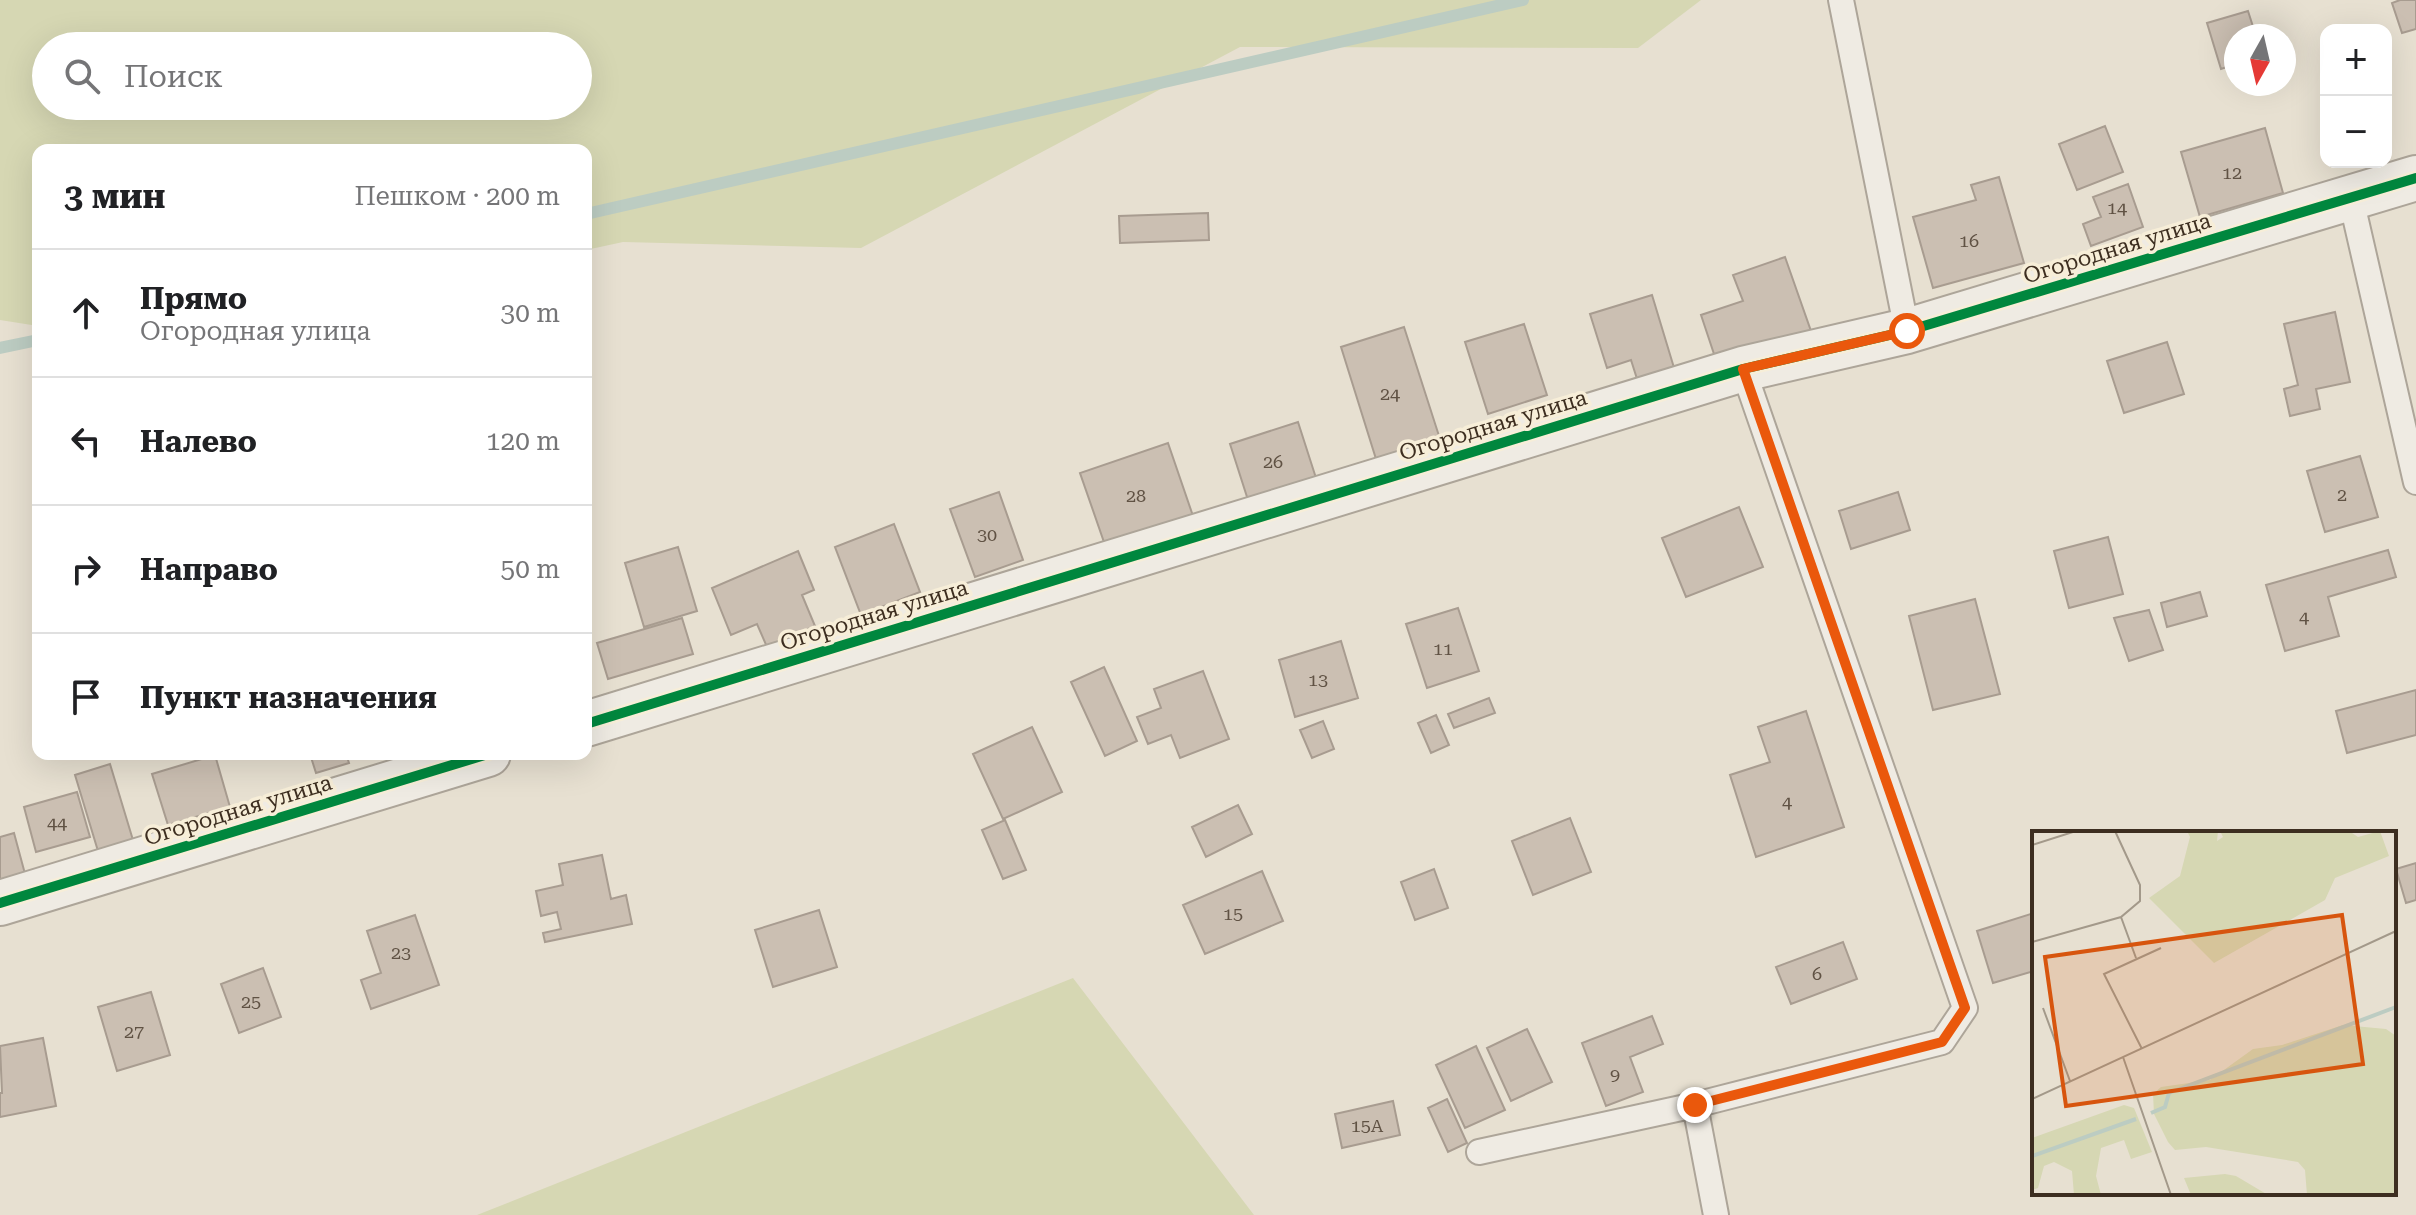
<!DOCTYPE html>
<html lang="ru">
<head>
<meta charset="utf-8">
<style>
  :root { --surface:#fff; --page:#f6f6f6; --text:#202124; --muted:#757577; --line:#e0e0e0 }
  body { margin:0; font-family:"Roboto Serif",serif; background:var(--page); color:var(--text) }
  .controls { position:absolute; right:24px; top:24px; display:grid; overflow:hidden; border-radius:16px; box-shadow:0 8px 32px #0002 }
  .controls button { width:72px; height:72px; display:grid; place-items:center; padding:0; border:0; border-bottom:2px solid var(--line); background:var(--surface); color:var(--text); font:40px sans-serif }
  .compass { position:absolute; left:2224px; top:24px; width:72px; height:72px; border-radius:50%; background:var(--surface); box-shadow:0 8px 32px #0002; rotate:188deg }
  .stop { position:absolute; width:24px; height:24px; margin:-18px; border:6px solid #ea580c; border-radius:50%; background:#fff }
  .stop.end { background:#ea580c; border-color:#fff; box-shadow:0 2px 8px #0008 }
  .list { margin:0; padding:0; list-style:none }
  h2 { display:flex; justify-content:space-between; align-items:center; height:104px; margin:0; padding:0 32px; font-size:34px }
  h2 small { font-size:26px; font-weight:400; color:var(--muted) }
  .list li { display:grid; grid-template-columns:52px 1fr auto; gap:24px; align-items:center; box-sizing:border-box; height:128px; padding:0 32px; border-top:2px solid var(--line) }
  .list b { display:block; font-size:30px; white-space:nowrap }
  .list p { margin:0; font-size:26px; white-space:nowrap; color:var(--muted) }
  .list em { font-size:26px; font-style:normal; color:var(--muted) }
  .icon { flex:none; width:44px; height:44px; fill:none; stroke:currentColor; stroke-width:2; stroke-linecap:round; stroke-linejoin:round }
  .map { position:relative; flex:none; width:2416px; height:1215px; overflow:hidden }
  .search { position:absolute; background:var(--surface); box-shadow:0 8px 32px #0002; left:32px; top:32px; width:560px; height:88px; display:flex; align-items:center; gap:20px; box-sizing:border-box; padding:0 28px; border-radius:44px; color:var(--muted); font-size:30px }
  .panel { position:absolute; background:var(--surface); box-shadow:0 8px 32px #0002; left:32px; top:144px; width:560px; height:616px; border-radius:16px }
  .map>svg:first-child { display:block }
</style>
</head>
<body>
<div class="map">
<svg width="2416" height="1215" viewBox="0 0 2416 1215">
  <rect width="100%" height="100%" fill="#e7e0d1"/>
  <path fill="#d6d7b3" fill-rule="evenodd" d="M0 0H1701L1638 48 1240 47 861 248 623 242 586 250V150H38V326L0 320ZM46 46H578V106H46Z
    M1073 978 1254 1215H477Z"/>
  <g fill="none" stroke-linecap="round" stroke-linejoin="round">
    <path stroke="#bcccc2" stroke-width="12" d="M586 214 1523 0
      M0 348 38 340"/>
  </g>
  <path fill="#cbbfb2" stroke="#a89c90" stroke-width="2" d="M2400 0H2416V29L2402 33 2392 3Z
    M2248 11 2256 36H2236V64L2221 69 2207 23Z
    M2105 126 2123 172 2077 190 2059 144Z
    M2265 128 2283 193 2200 217 2181 152Z
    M1999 177 2024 263 1933 288 1913 217 1976 200 1971 185Z
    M2128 184 2143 227 2091 246 2083 224 2101 217 2093 197Z
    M1208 213 1209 240 1120 243 1119 216Z
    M1785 257 1812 334 1718 366 1701 315 1743 301 1733 275Z
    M1652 295 1675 371 1638 382 1631 360 1607 368 1590 314Z
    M2335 312 2350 382 2316 389 2320 409 2290 416 2284 389 2298 385 2284 324Z
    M1524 324 1547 395 1488 414 1465 342Z
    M1404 327 1440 439 1376 459 1341 347Z
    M2167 342 2184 394 2124 413 2107 361Z
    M1298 422 1316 478 1248 500 1230 444Z
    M1168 443 1193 516 1105 545 1080 473Z
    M2360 456 2378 517 2325 532 2307 471Z
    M999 492 1023 560 975 577 950 509Z
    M1898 492 1910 530 1851 549 1839 511Z
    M1739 507 1763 567 1686 597 1662 538Z
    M894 524 920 592 861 615 835 547Z
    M2108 537 2123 594 2069 608 2054 551Z
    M678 547 697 611 644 627 625 563Z
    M2388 550 2396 577 2328 597 2339 636 2285 651 2266 585Z
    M798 551 814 590 802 595 815 626 767 647 757 624 731 635 712 588Z
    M2200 592 2207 616 2167 627 2161 603Z
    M1975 599 2000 694 1933 710 1909 616Z
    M1458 608 1479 671 1427 688 1406 624Z
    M2149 610 2163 650 2129 661 2114 618Z
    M682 618 693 654 608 679 597 643Z
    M1341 641 1358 698 1295 717 1279 660Z
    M1104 667 1137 741 1105 756 1071 682Z
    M1203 671 1229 739 1180 758 1171 735 1148 744 1137 717 1161 708 1154 689Z
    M2416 690V735L2347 753 2336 711Z
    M1489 698 1495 713 1454 728 1448 714Z
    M1806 711 1844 827 1756 857 1730 775 1770 762 1758 727Z
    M1436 715 1449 745 1431 753 1418 723Z
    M1323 721 1334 749 1312 758 1300 730Z
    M1032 727 1062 792 1003 819 973 754Z
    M310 754H346L349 763 316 773Z
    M215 755 230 807 168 825 152 774Z
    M110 764 136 850 101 861 75 775Z
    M77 792 90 837 36 852 24 807Z
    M1238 805 1252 834 1206 857 1192 827Z
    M1570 818 1591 872 1533 895 1512 841Z
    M1005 820 1026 870 1003 879 982 830Z
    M14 833 28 885 0 892V837Z
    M602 855 611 899 626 895 632 924 545 942 543 933 561 929 557 912 541 916 536 891 563 885 559 864Z
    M2416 863V900L2406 903 2396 869Z
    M1434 869 1448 908 1415 920 1401 882Z
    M1262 871 1283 921 1205 954 1183 905Z
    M819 910 837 967 773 987 755 930Z
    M2034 913V971L1993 983 1977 931Z
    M415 915 439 985 371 1009 361 980 381 973 367 931Z
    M1843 942 1857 979 1791 1004 1776 967Z
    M263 968 281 1017 239 1033 221 984Z
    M151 992 170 1055 117 1071 98 1007Z
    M1652 1016 1663 1044 1630 1057 1643 1092 1606 1106 1582 1043Z
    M1527 1029 1552 1082 1511 1101 1487 1048Z
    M43 1038 56 1106 0 1117V1093H2L0 1046Z
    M1476 1046 1505 1110 1465 1128 1436 1065Z
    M1447 1099 1467 1143 1448 1152 1428 1108Z
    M1393 1101 1400 1135 1342 1148 1335 1114Z"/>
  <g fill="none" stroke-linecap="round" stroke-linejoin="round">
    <defs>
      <path id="service" d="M1841 0 1907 331
        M2351 199 2416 482
        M1695 1105 1716 1215
        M1479 1152 1695 1105 1942 1042 1965 1008 1743 369"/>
      <path id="minor" d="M586 724 1743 369 1907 331 2416 178
        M0 903 488 754"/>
    </defs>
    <use href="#service" stroke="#ada599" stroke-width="28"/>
    <use href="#minor" stroke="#ada599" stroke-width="48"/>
    <use href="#service" stroke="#efebe3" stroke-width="24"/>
    <use href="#minor" stroke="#efebe3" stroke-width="44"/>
    <defs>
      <path id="cycleway" d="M586 724 1743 369 1907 331 2416 178
        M0 903 488 754"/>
    </defs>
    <use href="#cycleway" stroke="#f7eed8" stroke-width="15"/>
    <use href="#cycleway" stroke="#00873e" stroke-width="10"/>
  </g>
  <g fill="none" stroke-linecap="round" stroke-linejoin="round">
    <path stroke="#ea580c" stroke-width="10" d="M1695 1105 1942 1042 1965 1008 1743 369 1907 331"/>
  </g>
  <g text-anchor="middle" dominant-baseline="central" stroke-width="7" stroke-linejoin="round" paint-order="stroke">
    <g font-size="18" fill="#605244">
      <text x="2232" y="172">12</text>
      <text x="2117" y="207">14</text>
      <text x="1969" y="240">16</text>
      <text x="1390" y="393">24</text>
      <text x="1273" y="461">26</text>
      <text x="2342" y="494">2</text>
      <text x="1136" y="495">28</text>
      <text x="987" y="534">30</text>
      <text x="2304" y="616">4</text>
      <text x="1443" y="648">11</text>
      <text x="1318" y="679">13</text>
      <text x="1787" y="801">4</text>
      <text x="57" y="822">44</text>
      <text x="1233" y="913">15</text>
      <text x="401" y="952">23</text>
      <text x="1817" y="973">6</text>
      <text x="251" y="1001">25</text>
      <text x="134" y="1031">27</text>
      <text x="1615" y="1074">9</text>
      <text x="1367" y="1125">15А</text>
    </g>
    <g font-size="22" fill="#3d2e20" stroke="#f7eed8">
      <text transform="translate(2117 248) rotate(-17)">Огородная улица</text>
      <text transform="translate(1493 425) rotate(-17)">Огородная улица</text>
      <text transform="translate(874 615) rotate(-17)">Огородная улица</text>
      <text transform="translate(238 810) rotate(-17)">Огородная улица</text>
    </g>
  </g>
  <g transform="translate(2032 831)">
    <rect width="364" height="364" fill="#e7e0d1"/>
    <path d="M155 0H186L185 10 191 6 188 0H317L326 6 348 0 357 25 303 47 293 69 182 132 117 67 148 45 158 6ZM311 194 354 198 364 205V364H275L273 339 266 331 174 316 143 319 136 311 122 283 121 263 129 256 178 249 221 218 250 214ZM92 274 102 277 120 321 99 328 92 309 69 317 64 345 69 364H42L40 340 22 331 12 335 6 357 0 359V307ZM193 343 204 345 236 364H159L152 347Z" fill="#d6d7b3"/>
    <path fill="none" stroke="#bcccc2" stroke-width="4" d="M119 282 133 276 137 262 364 176M0 325 104 288"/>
    <path fill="none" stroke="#a3998a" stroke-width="2" d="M0 14 44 0M89 86 104 127M0 111 89 86 108 70V54L83 0M11 177 38 250M110 218 72 143 129 117M91 226 139 364M0 268 364 100"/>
    <path fill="#d7550e" fill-opacity="0.15" stroke="#d7550e" stroke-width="4" d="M310 84 331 233 34 275 13 126Z"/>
    <rect width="364" height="364" fill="none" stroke="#3d2e20" stroke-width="4"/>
  </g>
</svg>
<div class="controls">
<button>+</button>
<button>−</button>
</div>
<svg class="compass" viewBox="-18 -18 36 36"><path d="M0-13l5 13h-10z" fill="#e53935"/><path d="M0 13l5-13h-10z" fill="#757577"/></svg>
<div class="stop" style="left:1907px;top:331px"></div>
<div class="stop end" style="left:1695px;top:1105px"></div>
<div class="search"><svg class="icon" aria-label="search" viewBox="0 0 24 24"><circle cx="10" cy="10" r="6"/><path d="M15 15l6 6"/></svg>Поиск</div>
<section class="panel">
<h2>3 мин<small>Пешком · 200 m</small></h2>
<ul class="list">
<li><svg class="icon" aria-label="ahead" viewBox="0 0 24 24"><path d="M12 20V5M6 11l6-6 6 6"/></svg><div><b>Прямо</b><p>Огородная улица</p></div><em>30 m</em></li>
<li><svg class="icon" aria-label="left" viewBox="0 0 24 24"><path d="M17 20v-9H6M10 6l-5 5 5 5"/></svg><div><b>Налево</b></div><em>120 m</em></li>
<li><svg class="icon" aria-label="right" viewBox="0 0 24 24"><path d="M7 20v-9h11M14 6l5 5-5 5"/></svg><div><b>Направо</b></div><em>50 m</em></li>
<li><svg class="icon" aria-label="arrive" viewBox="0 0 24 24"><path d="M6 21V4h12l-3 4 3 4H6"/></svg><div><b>Пункт назначения</b></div></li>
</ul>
</section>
</div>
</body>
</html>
